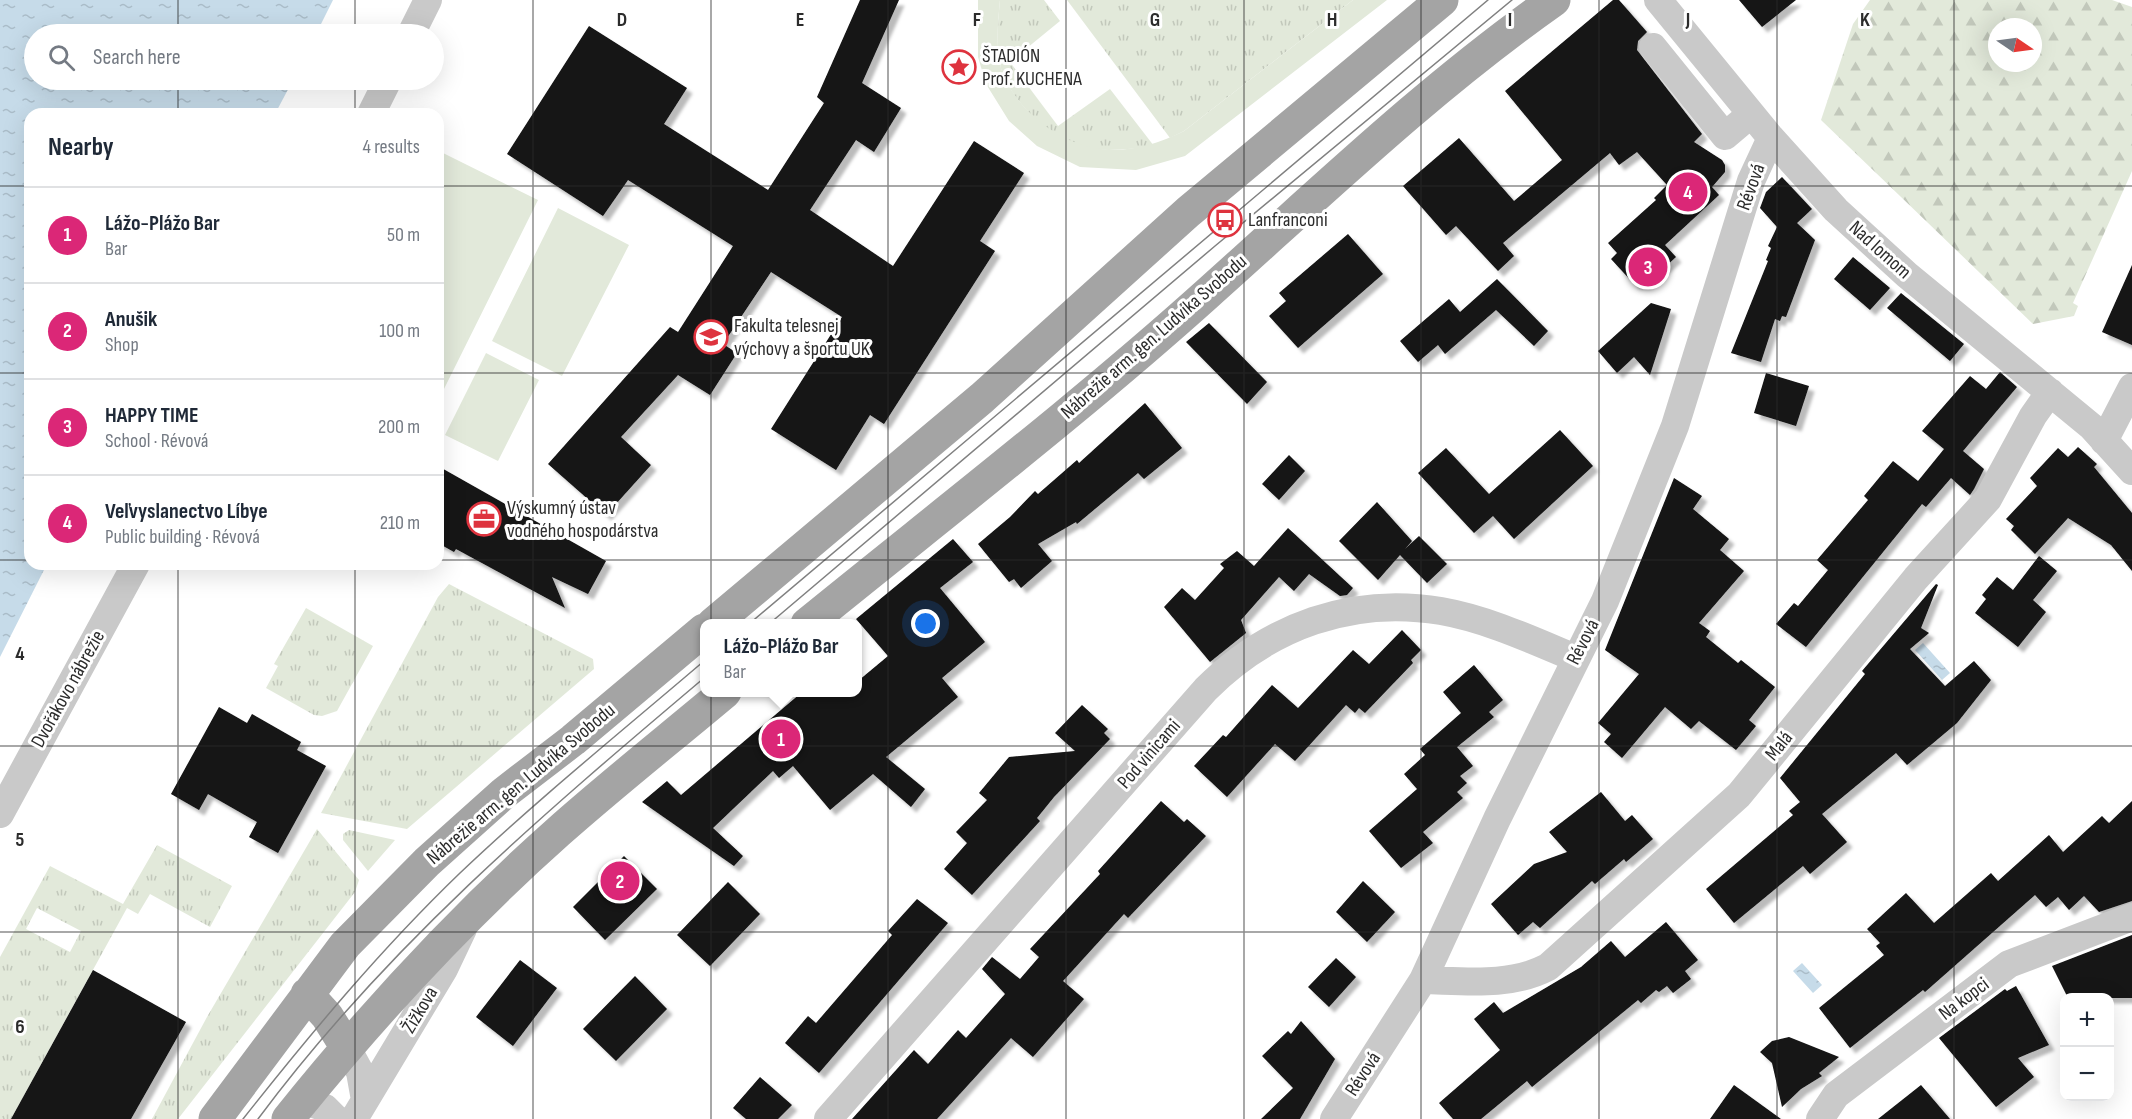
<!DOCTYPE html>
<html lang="en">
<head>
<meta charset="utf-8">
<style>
  :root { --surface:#fff; --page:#f6f6f7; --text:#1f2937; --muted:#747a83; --line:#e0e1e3; --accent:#db2777 }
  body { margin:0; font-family:"Sofia Sans Condensed",sans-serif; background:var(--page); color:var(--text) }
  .controls { position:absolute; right:18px; bottom:18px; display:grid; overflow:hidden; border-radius:12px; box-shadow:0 6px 24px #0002 }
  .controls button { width:54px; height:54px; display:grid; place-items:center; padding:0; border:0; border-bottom:2px solid var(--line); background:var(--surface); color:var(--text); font:30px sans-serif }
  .compass { position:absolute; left:1988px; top:18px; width:54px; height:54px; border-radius:50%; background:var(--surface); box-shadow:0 6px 24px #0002; rotate:103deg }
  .you { position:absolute; left:926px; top:624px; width:21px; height:21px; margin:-15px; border:4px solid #fff; border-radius:50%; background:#1a73e8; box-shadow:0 0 0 9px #1a73e833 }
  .badge { display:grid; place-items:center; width:39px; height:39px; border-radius:50%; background:var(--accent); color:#fff; font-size:20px; font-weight:700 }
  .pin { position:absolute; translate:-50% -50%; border:3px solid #fff; box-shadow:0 2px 6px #0006 }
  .popup { position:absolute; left:700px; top:619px; width:162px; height:78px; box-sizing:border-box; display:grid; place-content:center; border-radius:12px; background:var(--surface); filter:drop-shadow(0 2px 4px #0005); font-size:20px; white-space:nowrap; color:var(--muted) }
  .popup b { font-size:22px; color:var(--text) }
  .popup::after { content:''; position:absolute; left:50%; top:100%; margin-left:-12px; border:12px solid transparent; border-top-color:var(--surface) }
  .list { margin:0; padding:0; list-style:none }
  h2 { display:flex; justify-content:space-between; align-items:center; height:78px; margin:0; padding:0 24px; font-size:26px }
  h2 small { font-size:20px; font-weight:400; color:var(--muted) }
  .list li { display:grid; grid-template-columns:39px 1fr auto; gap:18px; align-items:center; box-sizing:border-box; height:96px; padding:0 24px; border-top:2px solid var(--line) }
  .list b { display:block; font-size:22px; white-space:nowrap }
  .list p { margin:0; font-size:20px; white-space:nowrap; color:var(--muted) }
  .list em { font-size:20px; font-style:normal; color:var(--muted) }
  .icon { flex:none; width:33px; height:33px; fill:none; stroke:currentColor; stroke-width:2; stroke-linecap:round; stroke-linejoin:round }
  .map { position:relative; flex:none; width:2132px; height:1119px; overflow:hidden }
  .search { position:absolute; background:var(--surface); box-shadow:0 6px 24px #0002; left:24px; top:24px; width:420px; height:66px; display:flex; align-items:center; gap:15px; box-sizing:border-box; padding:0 21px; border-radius:33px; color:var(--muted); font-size:22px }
  .panel { position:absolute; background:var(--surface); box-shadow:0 6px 24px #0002; left:24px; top:108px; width:420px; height:462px; border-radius:18px }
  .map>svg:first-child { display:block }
</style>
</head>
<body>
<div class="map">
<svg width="2132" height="1119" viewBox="0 0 2132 1119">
  <defs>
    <pattern id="grass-tufts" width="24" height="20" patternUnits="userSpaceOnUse" patternTransform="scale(1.5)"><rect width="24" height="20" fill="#e2e9da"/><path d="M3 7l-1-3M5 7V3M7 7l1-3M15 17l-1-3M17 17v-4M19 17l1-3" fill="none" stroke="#c2c8bb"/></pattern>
    <pattern id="forest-firs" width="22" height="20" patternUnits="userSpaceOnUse" patternTransform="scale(1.5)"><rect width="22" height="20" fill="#e2e9da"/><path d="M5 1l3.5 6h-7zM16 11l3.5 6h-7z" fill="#c2c8bb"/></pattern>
    <pattern id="water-ripples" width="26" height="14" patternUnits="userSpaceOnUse" patternTransform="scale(1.5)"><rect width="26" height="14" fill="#c6dbe9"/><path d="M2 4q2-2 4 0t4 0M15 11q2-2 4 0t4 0" fill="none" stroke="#aabcc8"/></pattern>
    <filter id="shadow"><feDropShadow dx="5.5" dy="5.5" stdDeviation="1.5" flood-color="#0004"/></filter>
  </defs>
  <rect width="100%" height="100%" fill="#fff"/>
  <path fill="url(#grass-tufts)" fill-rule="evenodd" d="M1000 0H1044L1060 21 1010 62 1058 126 1110 89 1154 146C1131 149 1108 152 1085 148 1052 142 1006 97 1000 64 996 43 998 21 1000 0Z
    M1067 0H1353L1184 131 1170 138Z
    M449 584 593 659 594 669 407 829 321 813 438 597Z
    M306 608 373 646 337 711 322 716 314 715 266 688 278 666 274 664Z
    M317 829 359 880 355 892 178 1119H152L207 1017Z
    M349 830 395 840 368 871 343 840V834Z
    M157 845 232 886 210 927 150 894 138 914 127 908 11 1119H0V957L50 866 123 904ZM37 908 81 931 70 952 26 929Z"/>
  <path fill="url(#forest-firs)" fill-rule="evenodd" d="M1870 0H2112L2132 7V171L2073 303 2078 306 2074 316 2033 324 1821 120 1853 24ZM1997 27H2033V63H1997Z"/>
  <path fill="#e2e9da" d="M978 0H1000C998 21 996 43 1000 64 1003 80 1017 100 1028 111 1075 157 1127 160 1184 131L1353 0H1387L1185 156 1136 170 1080 167 1037 146 1009 121 986 84 978 57Z
    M441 152 538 200 441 395 438 393V158Z
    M558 208 629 245 562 376 492 341Z
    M486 353 539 380 498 461 445 435Z"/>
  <path fill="url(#water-ripples)" d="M0 0H333L316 34H34V80H293L275 114H30V564H47L0 657Z
    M1923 643 1950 673 1942 680 1915 650Z
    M1802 963 1822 985 1813 993 1793 971Z"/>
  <path fill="#131313" filter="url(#shadow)" d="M860 0H899L862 83 901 108 874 152 856 140 810 210 893 266 974 141 1024 173 980 241 995 251 884 424 870 415 836 470 771 429 842 317 771 272 723 344 737 353 710 395 678 375 621 437 651 465 606 515 548 464 670 327 678 332 733 246 628 180 603 216 507 154 589 26 687 88 664 124 768 190 824 103 817 97Z
    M1613 0H1619L1647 32 1638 41 1637 50 1702 134 1694 142 1722 160 1725 165V172L1712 187 1719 195 1665 245 1676 257 1646 284H1634L1611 259 1617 253 1608 243 1656 200 1654 198 1667 185 1637 152 1619 165 1610 153 1503 243 1514 256 1498 271 1456 226 1446 235 1403 186 1459 138 1514 201 1562 160 1505 91Z
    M1739 0H1796L1762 27Z
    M1782 177 1812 209 1797 223 1815 240 1786 317 1782 316 1780 321 1775 319 1761 362 1731 353 1768 261 1766 260 1771 248 1768 246 1777 227 1760 208 1766 192Z
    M1348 234 1383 274 1298 348 1269 316 1286 301 1279 293Z
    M1853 257 1890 288 1870 310 1834 279Z
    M2132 265V345L2102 332Z
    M1497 279 1548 331 1534 346 1496 310 1445 354 1438 345 1418 362 1400 341 1449 299 1460 312Z
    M1901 293 1964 344 1950 361 1887 308Z
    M1651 303 1671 309 1650 375 1634 357 1617 373 1598 351Z
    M1209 323 1267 382 1247 404 1186 342Z
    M2000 372 2017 387 1963 451 1984 469 1974 489 1970 495 1951 478 1926 507 1922 504 1806 647 1776 624 1794 603 1798 606 1828 570 1817 560 1868 500 1864 496 1893 461 1918 481 1944 449 1922 431 1970 376 1986 389Z
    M1766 373 1809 386 1796 426 1754 413Z
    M1145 403 1182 448 1144 479 1138 473 1077 524 1076 522 1038 544 1052 561 1021 588 1014 579 1009 582 978 544 1010 517 1035 491 1038 494 1077 460 1079 463Z
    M1560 430 1593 466 1514 539 1493 516 1474 533 1418 473 1446 448 1489 494Z
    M2078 447 2097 464 2094 467 2132 513V571L2111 545 2068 518 2035 554 2011 530 2014 526 2006 519 2037 486 2030 478 2058 448 2068 457Z
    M1289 455 1305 471 1279 500 1262 484Z
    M438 466 606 561 588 594 552 577 565 608 456 549 454 552 438 543Z
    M1674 478 1702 496 1693 509 1729 539 1720 550 1744 571 1699 623 1710 631 1706 637 1738 663 1741 660 1775 687 1749 720 1756 726 1736 750 1699 721 1691 729 1665 707 1622 758 1604 742 1611 734 1598 723 1639 674 1605 650Z
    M1377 502 1412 541 1405 549 1419 536 1447 564 1427 583 1400 555 1378 580 1339 541Z
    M1288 528 1353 588 1347 595 1340 596 1309 574 1294 591 1279 577 1241 620 1246 633 1210 662 1164 607 1182 588 1195 600 1224 568 1220 564 1237 551 1254 566Z
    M953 539 973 562 940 588 985 642 942 678 958 697 886 757 925 789 911 807 873 774 830 810 793 766 779 778 773 771 713 828 743 856 734 866 642 802 667 781 681 795 801 693H858V681L888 656 856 619Z
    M2039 556 2057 571 2033 600 2046 612 2018 647 1975 613 1986 599 1982 595 1997 577 2013 590Z
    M1936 584 1938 585 1921 628 1929 633 1910 649 1945 686 1974 661 1991 680 1957 723 1907 765 1896 753 1822 814 1847 842 1810 874 1803 866 1734 923 1706 889 1793 815 1789 811 1800 802 1780 778 1865 674 1862 671Z
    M1402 630 1421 650 1411 660 1413 663 1365 713 1359 708 1355 713 1346 705 1295 761 1275 744 1227 797 1194 766 1223 735 1226 737 1272 685 1298 708 1353 650 1369 664Z
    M1474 665 1503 700 1489 712 1494 717 1457 747 1473 766 1460 776 1467 783 1457 792 1463 798 1423 832 1433 843 1401 868 1369 831 1417 789 1404 774 1425 755 1420 749 1461 713 1443 692Z
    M1082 705 1108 729 1104 733 1110 739 1054 797 1037 818 1040 821 972 895 944 869 967 843 956 832 987 800 979 793 1009 757 1075 751 1055 733Z
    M219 707 247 723 252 714 301 742 297 750 326 766 278 853 249 837 257 822 208 794 199 810 171 794Z
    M1601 792 1625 821 1632 815 1653 839 1626 862 1624 859 1595 884 1592 881 1540 928 1533 922 1518 935 1491 904 1534 864 1567 852 1549 832Z
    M1161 801 1184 822 1187 819 1206 836 1128 918 1124 914 1063 981 1084 999 1033 1057 1011 1038 937 1119H852L914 1050 928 1064 958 1030 966 1038 1005 994 982 969 992 957 1020 979 1039 957 1030 949 1100 874 1098 871Z
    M2132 801V901L2099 912 2084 896 2069 910 2058 897 2046 907 2035 895 1925 992 1923 990 1850 1048 1819 1008 1884 955 1876 946 1880 943 1867 929 1906 893 1934 923 1991 873 1998 881 2049 835 2063 852 2102 816 2109 823Z
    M624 856 657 889 605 940 573 907Z
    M1363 881 1395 912 1367 942 1336 912Z
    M728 882 760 914 710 966 677 935Z
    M917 899 948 923 819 1073 785 1043 808 1016 816 1023 892 935 888 931Z
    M1666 922 1698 960 1685 971 1691 979 1673 993 1667 986 1659 992 1656 990 1641 1003 1638 1000 1532 1087 1527 1081 1481 1119H1453L1439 1103 1500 1050 1474 1019 1494 1002 1503 1013 1581 967 1611 941 1625 957Z
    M2132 935V998H2068L2052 966Z
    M1336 958 1356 977 1329 1007 1308 987Z
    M520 960 557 988 513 1046 476 1017Z
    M93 970 186 1022 131 1119H11Z
    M635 976 667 1009 616 1061 583 1029Z
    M2016 986 2049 1045 2018 1058 2034 1077 1996 1107 1939 1038 2005 989 2007 991Z
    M1301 1021 1335 1059 1300 1119H1261L1293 1088 1262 1056 1288 1031 1291 1034Z
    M1789 1037 1839 1057 1819 1073 1822 1076 1801 1089 1782 1107 1772 1063 1760 1052 1772 1041Z
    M760 1077 792 1105 778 1119H746L733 1108Z
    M1734 1085 1781 1119H1710Z
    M1921 1085 1950 1119H1878Z"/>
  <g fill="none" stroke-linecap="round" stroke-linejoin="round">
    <path stroke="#c9c9c9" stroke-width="28" d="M1658 0 1771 138 1836 210 1907 275 2092 427 2132 471
      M411 34 428 0
      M1653 47 1725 136 1751 114
      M371 114 388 80
      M2104 441 2132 387
      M0 814 136 564
      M1423 980C1465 981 1510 987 1548 967L1739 795 1916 578 1988 499 2033 416 2050 392
      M347 1048 360 1072 365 1100
      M303 1100 325 1108 336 1119
      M354 1119 444 969 463 929
      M828 1119 1206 689C1269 626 1352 596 1441 611 1487 619 1532 640 1575 658
      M1334 1119 1423 980 1497 819 1605 601 1675 426 1751 181 1771 138
      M1820 1119 1836 1095 2009 964 2132 917"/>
    <path stroke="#a4a4a4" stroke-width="33" d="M713 624 982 398 1188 212 1442 0
      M807 624C941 515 1079 409 1207 294 1320 193 1429 88 1554 0
      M307 994 327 1016 347 1048
      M215 1119 345 945 427 862 504 793 573 740 704 630
      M288 1119C370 1017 460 919 558 832 612 784 669 739 725 692"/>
    <path stroke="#818181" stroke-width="1.5" d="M749 624 1488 0
      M769 624 1215 246 1512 0
      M243 1119C311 1033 381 949 460 873 538 799 622 731 704 661
      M258 1119C385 948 543 814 704 678"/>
  </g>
  <path fill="none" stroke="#2c2c2c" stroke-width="1.5" stroke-opacity="0.55" d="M178 0V34M355 0V34M533 0V1119M711 0V1119M888 0V1119M1066 0V1119M1244 0V1119M1421 0V1119M1599 0V1119M1777 0V1119M1954 0V1119M178 80V114M355 80V114M0 186H30M438 186H2132M0 373H30M438 373H2132M0 560H30M438 560H2132M178 564V1119M355 564V1119M0 746H2132M0 932H2132"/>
  <defs>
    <symbol id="sight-ring" viewBox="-11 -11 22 22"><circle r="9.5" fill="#fff" stroke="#de333e" stroke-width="1.5"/><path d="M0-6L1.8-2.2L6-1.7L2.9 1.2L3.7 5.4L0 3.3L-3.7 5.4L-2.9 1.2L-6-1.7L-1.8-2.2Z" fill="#de333e"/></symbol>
    <symbol id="bus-ring" viewBox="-11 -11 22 22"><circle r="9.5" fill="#fff" stroke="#de333e" stroke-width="1.5"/><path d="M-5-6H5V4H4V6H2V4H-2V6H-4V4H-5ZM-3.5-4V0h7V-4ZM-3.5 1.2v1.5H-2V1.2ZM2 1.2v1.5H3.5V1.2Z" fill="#de333e"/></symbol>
    <symbol id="university-ring" viewBox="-11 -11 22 22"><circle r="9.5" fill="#fff" stroke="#de333e" stroke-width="1.5"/><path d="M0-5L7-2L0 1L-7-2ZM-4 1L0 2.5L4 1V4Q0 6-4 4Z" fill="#de333e"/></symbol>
    <symbol id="office-ring" viewBox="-11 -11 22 22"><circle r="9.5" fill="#fff" stroke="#de333e" stroke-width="1.5"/><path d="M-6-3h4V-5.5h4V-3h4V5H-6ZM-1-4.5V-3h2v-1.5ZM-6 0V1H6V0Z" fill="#de333e"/></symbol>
  </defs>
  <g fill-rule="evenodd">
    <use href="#sight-ring" x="940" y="48" width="38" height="38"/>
    <use href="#bus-ring" x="1206" y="201" width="38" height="38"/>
    <use href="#university-ring" x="692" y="318" width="38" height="38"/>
    <use href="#office-ring" x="465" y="500" width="38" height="38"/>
  </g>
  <g text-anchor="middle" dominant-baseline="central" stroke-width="6" stroke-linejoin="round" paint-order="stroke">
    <g font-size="20" fill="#2c2c2c" stroke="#fff" text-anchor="start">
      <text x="982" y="56">ŠTADIÓN<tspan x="982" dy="23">Prof. KUCHENA</tspan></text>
      <text x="1248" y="220">Lanfranconi</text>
      <text x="734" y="326">Fakulta telesnej<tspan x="734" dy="23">výchovy a športu UK</tspan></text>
      <text x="507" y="508">Výskumný ústav<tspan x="507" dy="23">vodného hospodárstva</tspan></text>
    </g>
    <g font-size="20" fill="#2c2c2c" stroke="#fff">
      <text transform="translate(1751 187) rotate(-70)">Révová</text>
      <text transform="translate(1880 250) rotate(42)">Nad lomom</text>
      <text transform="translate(1154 337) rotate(-41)">Nábrežie arm. gen. Ludvíka Svobodu</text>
      <text transform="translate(1583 642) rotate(-63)">Révová</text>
      <text transform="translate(68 689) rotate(-61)">Dvořákovo nábrežie</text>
      <text transform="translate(1779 746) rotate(-51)">Malá</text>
      <text transform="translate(1149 754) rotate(-49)">Pod vinicami</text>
      <text transform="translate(521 784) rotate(-40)">Nábrežie arm. gen. Ludvíka Svobodu</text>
      <text transform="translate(1964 999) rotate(-37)">Na kopci</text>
      <text transform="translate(420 1010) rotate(-59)">Žižkova</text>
      <text transform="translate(1363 1074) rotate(-57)">Révová</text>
    </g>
  </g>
  <g font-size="20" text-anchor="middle" font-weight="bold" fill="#2c2c2c" stroke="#fff" stroke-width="6" stroke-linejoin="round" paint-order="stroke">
    <text x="622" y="26">D</text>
    <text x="800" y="26">E</text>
    <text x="977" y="26">F</text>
    <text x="1155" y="26">G</text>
    <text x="1332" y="26">H</text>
    <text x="1510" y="26">I</text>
    <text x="1688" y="26">J</text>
    <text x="1865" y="26">K</text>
    <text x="20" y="660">4</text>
    <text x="20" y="846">5</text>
    <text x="20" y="1033">6</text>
  </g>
</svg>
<div class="controls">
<button>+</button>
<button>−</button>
</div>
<svg class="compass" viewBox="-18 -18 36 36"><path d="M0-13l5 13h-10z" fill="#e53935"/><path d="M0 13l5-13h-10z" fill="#747a83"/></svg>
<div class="you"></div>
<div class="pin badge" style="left:781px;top:739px">1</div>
<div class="popup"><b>Lážo-Plážo Bar</b>Bar</div>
<div class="pin badge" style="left:620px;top:881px">2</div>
<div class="pin badge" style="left:1648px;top:267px">3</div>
<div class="pin badge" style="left:1688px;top:192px">4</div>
<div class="search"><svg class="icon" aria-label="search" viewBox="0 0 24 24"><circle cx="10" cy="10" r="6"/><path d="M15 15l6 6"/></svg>Search here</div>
<section class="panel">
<h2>Nearby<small>4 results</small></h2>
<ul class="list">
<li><span class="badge">1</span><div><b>Lážo-Plážo Bar</b><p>Bar</p></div><em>50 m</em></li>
<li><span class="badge">2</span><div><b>Anušik</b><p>Shop</p></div><em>100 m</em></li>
<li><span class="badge">3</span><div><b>HAPPY TIME</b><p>School · Révová</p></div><em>200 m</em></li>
<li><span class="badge">4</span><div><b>Veľvyslanectvo Líbye</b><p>Public building · Révová</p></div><em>210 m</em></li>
</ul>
</section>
</div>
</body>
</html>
